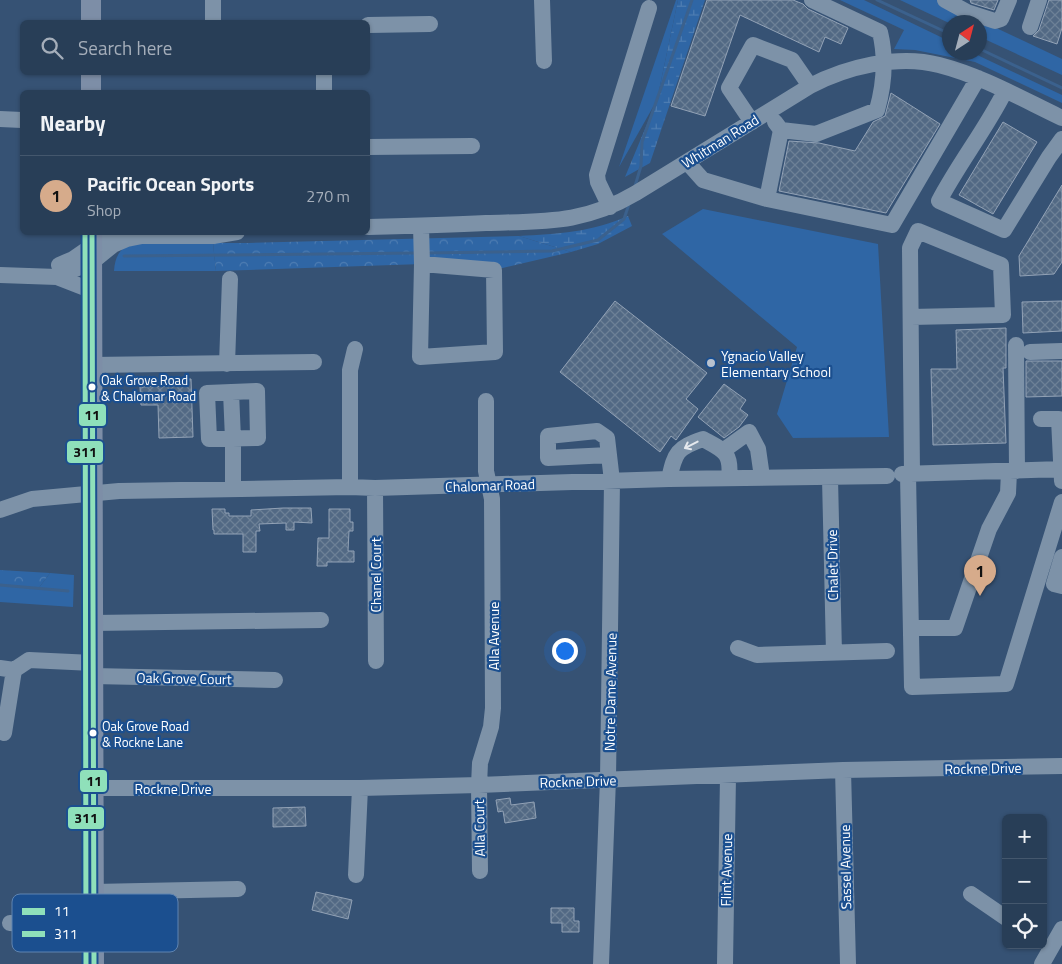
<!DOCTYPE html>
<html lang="en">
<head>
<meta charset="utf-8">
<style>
  :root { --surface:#283e57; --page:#344961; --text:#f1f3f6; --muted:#a5aeba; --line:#44576d; --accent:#d6ab8b }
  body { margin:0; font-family:"Titillium Web",sans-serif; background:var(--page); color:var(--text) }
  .controls { position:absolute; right:15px; bottom:15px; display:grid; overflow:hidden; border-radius:8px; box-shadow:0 1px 4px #0004 }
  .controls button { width:45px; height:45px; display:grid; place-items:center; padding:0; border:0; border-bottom:1px solid var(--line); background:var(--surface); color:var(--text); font:25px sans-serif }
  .compass { position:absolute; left:942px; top:15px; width:45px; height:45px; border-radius:50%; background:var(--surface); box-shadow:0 1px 4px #0004; rotate:36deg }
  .you { position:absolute; left:564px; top:650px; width:18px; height:18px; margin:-12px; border:4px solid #fff; border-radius:50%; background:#1a73e8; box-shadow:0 0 0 8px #1a73e833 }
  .badge { display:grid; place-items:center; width:32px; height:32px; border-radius:50%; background:var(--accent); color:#111; font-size:16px; font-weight:700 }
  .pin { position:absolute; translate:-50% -41px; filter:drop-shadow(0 1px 2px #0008) }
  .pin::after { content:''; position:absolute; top:26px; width:18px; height:15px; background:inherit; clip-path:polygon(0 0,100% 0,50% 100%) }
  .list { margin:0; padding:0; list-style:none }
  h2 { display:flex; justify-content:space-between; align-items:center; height:65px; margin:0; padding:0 20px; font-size:21px }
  h2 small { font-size:16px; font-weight:400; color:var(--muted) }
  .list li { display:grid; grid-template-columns:32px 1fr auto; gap:15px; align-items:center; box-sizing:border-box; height:80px; padding:0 20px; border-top:1px solid var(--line) }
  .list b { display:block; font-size:19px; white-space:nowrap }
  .list p { margin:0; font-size:16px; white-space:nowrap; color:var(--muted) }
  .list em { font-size:16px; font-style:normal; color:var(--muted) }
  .icon { flex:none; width:28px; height:28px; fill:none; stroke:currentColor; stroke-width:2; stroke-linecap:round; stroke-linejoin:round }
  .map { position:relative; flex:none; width:1062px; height:964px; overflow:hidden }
  .search { position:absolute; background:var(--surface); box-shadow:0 1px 4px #0004; left:20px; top:20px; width:350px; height:55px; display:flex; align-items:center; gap:12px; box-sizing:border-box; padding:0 18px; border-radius:8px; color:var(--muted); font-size:19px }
  .panel { position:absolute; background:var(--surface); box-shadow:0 1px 4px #0004; left:20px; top:90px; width:350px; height:145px; border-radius:8px }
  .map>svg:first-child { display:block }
</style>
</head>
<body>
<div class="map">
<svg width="1062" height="964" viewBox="0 0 1062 964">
  <defs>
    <pattern id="forest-crowns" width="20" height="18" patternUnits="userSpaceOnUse" patternTransform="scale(1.25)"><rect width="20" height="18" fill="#2f66a5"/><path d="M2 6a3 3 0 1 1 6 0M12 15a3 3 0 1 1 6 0" fill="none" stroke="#4e7db2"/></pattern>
    <pattern id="wetland-marsh" width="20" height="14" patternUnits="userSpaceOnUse" patternTransform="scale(1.25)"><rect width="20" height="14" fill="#2f66a5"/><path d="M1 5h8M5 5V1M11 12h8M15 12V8" fill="none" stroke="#4e7db2"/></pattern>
    <pattern id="building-cross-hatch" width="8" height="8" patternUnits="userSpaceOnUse" patternTransform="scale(1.25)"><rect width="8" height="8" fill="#526984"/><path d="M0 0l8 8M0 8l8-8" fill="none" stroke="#6c8096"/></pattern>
  </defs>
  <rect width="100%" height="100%" fill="#365274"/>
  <path fill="#2f66a5" d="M676 0H678L657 100 619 167Z
    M840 0H864L949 41 950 52 973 53 1062 95V103L975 62 915 50 894 49 904 30Z
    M900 0H937L1062 59V75L980 37V22L949 23Z
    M703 209 878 244 889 437 793 438 777 414 797 347 662 234Z
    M134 242 213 243 216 271H114C115 256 120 248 134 242Z
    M50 573 74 575 73 607 0 602V585L38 589Z"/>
  <path fill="url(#forest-crowns)" d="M519 236 571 252 494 270 422 264 216 271 213 243H249Z
    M0 570 50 573 38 589 0 585Z"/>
  <path fill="url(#wetland-marsh)" d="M678 0H705L650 163 625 177 657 100Z
    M628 216 632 226 598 244 571 252 519 236C557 234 593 232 628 216Z"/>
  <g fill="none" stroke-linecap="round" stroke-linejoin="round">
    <path stroke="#3b618d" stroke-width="3" d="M877 0 950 34
      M980 49 1062 88
      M635 186 641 166 642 142 692 0
      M428 253 552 251 598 240 624 219 629 204
      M124 256 416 253
      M0 585 68 591"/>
  </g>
  <path fill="url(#building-cross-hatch)" stroke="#92a2b6" d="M707 0H793L803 4 808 9 848 28 841 44 825 37 819 52 740 15 705 116 671 106Z
    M970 0H998L994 10 971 3Z
    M1049 0H1062V28L1057 44 1033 36 1039 30Z
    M891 93 940 124 886 213 779 191 789 141 819 143 855 151 873 122 885 116Z
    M1003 122 1037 142 993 214 959 195Z
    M1062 185V262L1054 274 1020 276 1019 256Z
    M615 301 707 373 686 399 698 409 676 440 671 436 660 452 560 372Z
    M1062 301V331L1023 333 1022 302Z
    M1006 328V368H1003L1006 443 933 445 931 369H957L956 330Z
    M1026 361H1062V396L1026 397Z
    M174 379H191L193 437 159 438 158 405H141L140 387 174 386Z
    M724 384 746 400 740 409 748 415 739 427 724 438 698 417Z
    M283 508H311L312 523 294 522V530H286V523L259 524 260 531H256V552H243V534H214V530H213L212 509H225V513H229V516H251V510Z
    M329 509H350V522H353V531H349L348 551H354V562H327V566H317L318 538H329Z
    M510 798 511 805 534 802 536 818 505 823 503 811 498 812 496 800Z
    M305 807 306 826 273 827V808Z
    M316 892 352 900 348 919 312 910Z
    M551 908H574V921H579V932H562V923H551Z"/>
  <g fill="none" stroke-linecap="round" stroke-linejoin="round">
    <path stroke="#7d92a8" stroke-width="16" d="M213 0V22
      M542 0 544 61
      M945 0 967 12 995 21 1001 19 1009 0
      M368 25 430 24
      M1030 27 1039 0
      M324 72V92
      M1005 91C986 129 959 163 939 201L1004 230 1049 157 1062 139
      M0 119 22 120
      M752 122 729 88 753 45 792 60 810 86
      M781 130 816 134 877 110C884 85 886 57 880 32L812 0
      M368 147 472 146
      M687 162 703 180 767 199 892 225 978 78
      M767 199 781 130 775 122
      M610 207 598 182 597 175 649 8
      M421 226 422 264 420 357 495 352 494 270 422 264
      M368 227C407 226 446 225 486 223 544 221 584 224 636 193L810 86C846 67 898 54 939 65 982 76 1022 99 1062 118
      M59 265 73 259 112 232
      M0 275 57 277 92 262 113 245 127 239 142 236H213L237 232
      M57 277 93 291
      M911 317 1003 315 1001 265 918 231 910 248 912 474
      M1016 345 1017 471
      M1030 352 1062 351
      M227 364 230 279
      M92 365 314 362
      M257 391 258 438 209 439 207 393Z
      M231 392 233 439V489
      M1041 419H1059L1062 481
      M724 450 749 432 758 449 762 477
      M902 474 1062 469
      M908 474 912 687 1006 684 1062 502
      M830 478 834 653
      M669 479C675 452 677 448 703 439 723 450 732 452 729 478
      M350 487V370L355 349
      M375 488 376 661
      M0 510 32 499 119 491 350 487 375 488 669 479 887 476
      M1062 557 1054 584 1062 586
      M93 623 321 620
      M911 628H955L989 529 1008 493 1009 472
      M738 648 757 655 887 651
      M0 668 14 670 29 660 93 663
      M93 676 275 680
      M4 733 14 670
      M843 770 848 964
      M93 788H360L479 785 843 770 1062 766
      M480 871 479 785 480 763 491 727 493 708 492 499 486 471V401
      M356 875 360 788
      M94 892 238 889
      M971 894 1006 918
      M10 923 94 929
      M601 964 608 779 612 481 607 438 597 431 548 436V458L609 455
      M725 964 728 776
      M1042 964 1062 929"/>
    <path stroke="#7d8ea7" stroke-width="20" d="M91 0V22
      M91 72V92
      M92 232 94 964"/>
    <defs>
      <path id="bus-1" d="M92 232 94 964"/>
      <path id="bus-2" d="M85 232 86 964"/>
    </defs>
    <use href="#bus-1" stroke="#1b4f8f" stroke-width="9"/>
    <use href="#bus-2" stroke="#1b4f8f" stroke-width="9"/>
    <use href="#bus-1" stroke="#8fe0ba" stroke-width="5"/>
    <use href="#bus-2" stroke="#8fe0ba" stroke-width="5"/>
  </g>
  <defs><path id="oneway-shaft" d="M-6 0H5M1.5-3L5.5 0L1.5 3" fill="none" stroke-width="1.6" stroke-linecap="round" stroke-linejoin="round" transform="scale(1.25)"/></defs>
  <use stroke="#e5e9ee" href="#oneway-shaft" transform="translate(691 445) rotate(153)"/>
  <circle fill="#b9c2ce" stroke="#1b4f8f" stroke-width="2" cx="711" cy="363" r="5"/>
  <g fill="#fff" stroke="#1b4f8f" stroke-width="2">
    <circle cx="92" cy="387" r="4.5"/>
    <circle cx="93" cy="733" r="4.5"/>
  </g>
  <g text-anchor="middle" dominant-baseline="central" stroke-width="4.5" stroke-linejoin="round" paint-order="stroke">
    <g font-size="13" fill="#fff" stroke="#1b4f8f" text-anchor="start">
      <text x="101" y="380">Oak Grove Road<tspan x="101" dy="16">&amp; Chalomar Road</tspan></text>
      <text x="102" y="726">Oak Grove Road<tspan x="102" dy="16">&amp; Rockne Lane</tspan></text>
    </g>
    <g font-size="14" fill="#fff" stroke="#1b4f8f">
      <text transform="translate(720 141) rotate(-32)">Whitman Road</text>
      <text transform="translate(490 485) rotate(-2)">Chalomar Road</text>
      <text transform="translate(832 565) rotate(-91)">Chalet Drive</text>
      <text transform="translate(375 575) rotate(-90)">Chanel Court</text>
      <text transform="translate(493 636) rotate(-90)">Alla Avenue</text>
      <text transform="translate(184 678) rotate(1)">Oak Grove Court</text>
      <text transform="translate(610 692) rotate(-89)">Notre Dame Avenue</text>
      <text transform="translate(983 768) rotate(-1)">Rockne Drive</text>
      <text transform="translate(578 781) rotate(-2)">Rockne Drive</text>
      <text x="173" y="788">Rockne Drive</text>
      <text transform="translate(479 828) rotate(-91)">Alla Court</text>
      <text transform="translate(845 867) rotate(-91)">Sassel Avenue</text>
      <text transform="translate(726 870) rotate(-89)">Flint Avenue</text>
    </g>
    <g font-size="14" fill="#fff" stroke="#1b4f8f" text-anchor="start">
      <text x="721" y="355">Ygnacio Valley<tspan x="721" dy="16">Elementary School</tspan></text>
    </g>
  </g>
  <rect x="12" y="894" width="166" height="58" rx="8" fill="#1b4f8f" stroke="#5f84b1" stroke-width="1"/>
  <rect x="22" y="908" width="23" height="7" fill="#8fe0ba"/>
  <rect x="22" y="931" width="23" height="6" fill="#8fe0ba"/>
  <g font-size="14" fill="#fff">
    <text x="54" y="916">11</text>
    <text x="54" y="939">311</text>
  </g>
  <g stroke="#1b4f8f" stroke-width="2">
    <rect x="78" y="403" width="29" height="24" rx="5" fill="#8fe0ba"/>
    <rect x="66" y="440" width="38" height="24" rx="5" fill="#8fe0ba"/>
    <rect x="79" y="769" width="29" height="24" rx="5" fill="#8fe0ba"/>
    <rect x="67" y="806" width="38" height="24" rx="5" fill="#8fe0ba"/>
  </g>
  <g font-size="14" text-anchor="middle" font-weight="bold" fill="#111">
    <text x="92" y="420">11</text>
    <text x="85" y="457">311</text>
    <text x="94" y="786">11</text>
    <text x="86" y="823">311</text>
  </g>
</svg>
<div class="controls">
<button>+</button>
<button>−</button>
<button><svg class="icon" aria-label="locate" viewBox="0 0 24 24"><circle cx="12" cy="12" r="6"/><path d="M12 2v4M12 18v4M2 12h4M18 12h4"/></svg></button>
</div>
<svg class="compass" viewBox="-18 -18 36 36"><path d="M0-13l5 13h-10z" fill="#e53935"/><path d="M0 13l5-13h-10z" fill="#a5aeba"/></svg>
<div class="you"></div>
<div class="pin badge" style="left:980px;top:596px">1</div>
<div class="search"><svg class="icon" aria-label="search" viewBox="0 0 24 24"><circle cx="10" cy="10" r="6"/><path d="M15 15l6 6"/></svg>Search here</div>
<section class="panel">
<h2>Nearby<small></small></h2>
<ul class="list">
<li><span class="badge">1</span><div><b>Pacific Ocean Sports</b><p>Shop</p></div><em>270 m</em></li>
</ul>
</section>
</div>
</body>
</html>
